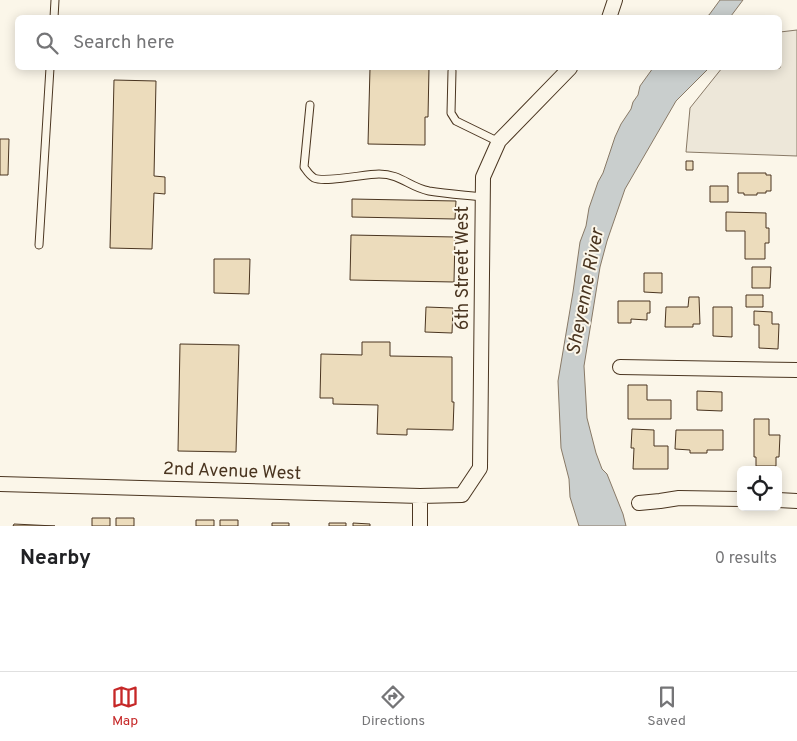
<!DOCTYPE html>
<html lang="en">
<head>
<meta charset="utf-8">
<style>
  :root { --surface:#fff; --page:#f6f6f6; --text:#202124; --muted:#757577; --line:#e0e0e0; --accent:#c62828 }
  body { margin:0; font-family:Overpass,sans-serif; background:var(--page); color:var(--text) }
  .controls { position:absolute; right:15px; bottom:15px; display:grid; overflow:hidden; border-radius:8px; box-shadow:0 2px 12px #0003 }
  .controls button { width:45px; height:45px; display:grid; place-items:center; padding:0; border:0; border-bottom:1px solid var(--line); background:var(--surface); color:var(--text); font:25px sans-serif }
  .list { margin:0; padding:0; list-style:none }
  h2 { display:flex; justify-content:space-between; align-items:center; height:65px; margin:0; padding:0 20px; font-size:21px }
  h2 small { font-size:16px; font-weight:400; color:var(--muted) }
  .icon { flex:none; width:28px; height:28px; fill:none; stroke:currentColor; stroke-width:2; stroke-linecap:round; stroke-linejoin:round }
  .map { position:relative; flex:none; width:797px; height:526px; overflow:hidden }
  .search { position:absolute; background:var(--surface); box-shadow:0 2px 12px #0003; left:15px; right:15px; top:15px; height:55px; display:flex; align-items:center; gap:12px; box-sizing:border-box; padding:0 18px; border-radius:8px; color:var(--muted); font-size:19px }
  .sheet { height:145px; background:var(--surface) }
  nav { display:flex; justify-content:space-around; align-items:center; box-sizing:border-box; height:70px; border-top:1px solid var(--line); background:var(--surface); font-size:14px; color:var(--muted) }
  nav a { display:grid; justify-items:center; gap:2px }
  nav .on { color:var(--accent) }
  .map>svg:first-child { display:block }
</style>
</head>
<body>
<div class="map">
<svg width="797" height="526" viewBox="0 0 797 526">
  <rect width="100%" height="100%" fill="#fbf6e9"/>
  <path fill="#ede7d9" stroke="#887966" d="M797 30V156L686 152 690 108 722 68H780V32Z"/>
  <path fill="#c9cecd" stroke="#887966" d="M720 0H743L731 16V17H705L709 15Z
    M653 68H709L676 101 625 189 607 241 600 267 584 366 587 418 596 453 602 469 607 474 623 514 626 526H579L570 497 569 479 561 448 558 381 573 292 580 242 586 226 589 208 598 182 603 173 615 137 621 124 631 109 633 102 638 95 640 86Z"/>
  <path fill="#ecdcbc" stroke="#4a3520" d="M370 68H429L428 117H425V145L368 144Z
    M114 80 156 81 154 176 165 177V194L154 193 152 249 110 248Z
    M0 139H9L8 175H0Z
    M686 161H693V170H686Z
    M738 173H766V175H771V191H766V193H757V195H744V193H738Z
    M710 186H728V202H710Z
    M352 199 456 201 455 219 352 217Z
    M726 212 766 213V228H769V243H765V259H745V231H726Z
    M351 235 455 237 454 282 350 280Z
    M214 259H250L249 294 214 293Z
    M752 267H771L770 288H752Z
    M644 273H662V293L644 292Z
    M746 295H763V307H746Z
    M689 297H699L700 324H693V327H665L666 307H688Z
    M618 301H650V313H647V320L631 319V323H618Z
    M426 307 453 308 452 333 425 332Z
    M713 307H732V337L713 336Z
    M754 311 772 312V324H779L778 349 759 348V325H754Z
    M362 342H390V356L452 357V402H454L453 430 407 429V435L377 434 378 405 333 404V398H320L321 354 362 355Z
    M180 344 239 345 236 452 178 451Z
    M628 385H647V400H671V419H628Z
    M697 391 722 392V411L697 410Z
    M754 419H769V435H780L779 457H776V466H756V457H754Z
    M632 429 654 430V446H668V469H633L634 448H631Z
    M676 430H723V450H707V453H690V450L675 449Z
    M92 518H110V526H92Z
    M116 518H134V526H116Z
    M196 520H214V526H196Z
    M220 520H238V526H220Z
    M272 523H289V526H272Z
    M329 523H346V526H329Z
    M353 523 370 524V526H353Z
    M14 524 55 526H13Z"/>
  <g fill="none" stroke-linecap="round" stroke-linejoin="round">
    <defs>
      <path id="lane" d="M54 18 55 0
        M452 71 451 113 456 121 499 142
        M310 105 304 167C307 171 309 175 314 178 325 183 365 174 379 174 401 174 409 187 429 191 447 194 465 195 483 197
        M39 245 50 68"/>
      <path id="street" d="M609 18 615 0
        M620 367 797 370
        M0 484 420 496 462 495 480 468 483 177 499 141 570 68
        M778 500 797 501
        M639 503 660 501 679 498 741 499
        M420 526V496"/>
    </defs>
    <use href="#lane" stroke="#4a3520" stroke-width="9"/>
    <use href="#street" stroke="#4a3520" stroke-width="16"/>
    <use href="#lane" stroke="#fbf6e9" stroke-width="7"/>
    <use href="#street" stroke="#fbf6e9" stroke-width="14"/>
  </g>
  <g text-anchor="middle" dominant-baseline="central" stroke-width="4" stroke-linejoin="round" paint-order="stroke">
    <g font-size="18" fill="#4a3520" stroke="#fbf6e9">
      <text transform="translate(463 268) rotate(-90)">6th Street West</text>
      <text transform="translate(232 472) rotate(2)">2nd Avenue West</text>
    </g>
    <g font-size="19" font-style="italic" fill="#4a3520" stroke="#fbf6e9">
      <text transform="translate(586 292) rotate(-79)">Sheyenne River</text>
    </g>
  </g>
</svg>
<div class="controls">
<button><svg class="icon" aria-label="locate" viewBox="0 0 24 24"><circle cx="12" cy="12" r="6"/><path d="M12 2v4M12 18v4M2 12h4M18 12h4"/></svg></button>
</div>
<div class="search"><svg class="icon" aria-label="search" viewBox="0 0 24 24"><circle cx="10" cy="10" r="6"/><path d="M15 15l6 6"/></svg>Search here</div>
</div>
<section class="sheet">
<h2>Nearby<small>0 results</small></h2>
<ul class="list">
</ul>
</section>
<nav>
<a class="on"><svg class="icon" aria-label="map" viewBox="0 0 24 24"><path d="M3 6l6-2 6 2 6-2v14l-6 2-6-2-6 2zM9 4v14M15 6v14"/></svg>Map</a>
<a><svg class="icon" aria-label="directions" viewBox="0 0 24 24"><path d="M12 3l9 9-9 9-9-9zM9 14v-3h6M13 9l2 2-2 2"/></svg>Directions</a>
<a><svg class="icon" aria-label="saved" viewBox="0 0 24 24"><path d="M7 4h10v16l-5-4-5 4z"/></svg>Saved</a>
</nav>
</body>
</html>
